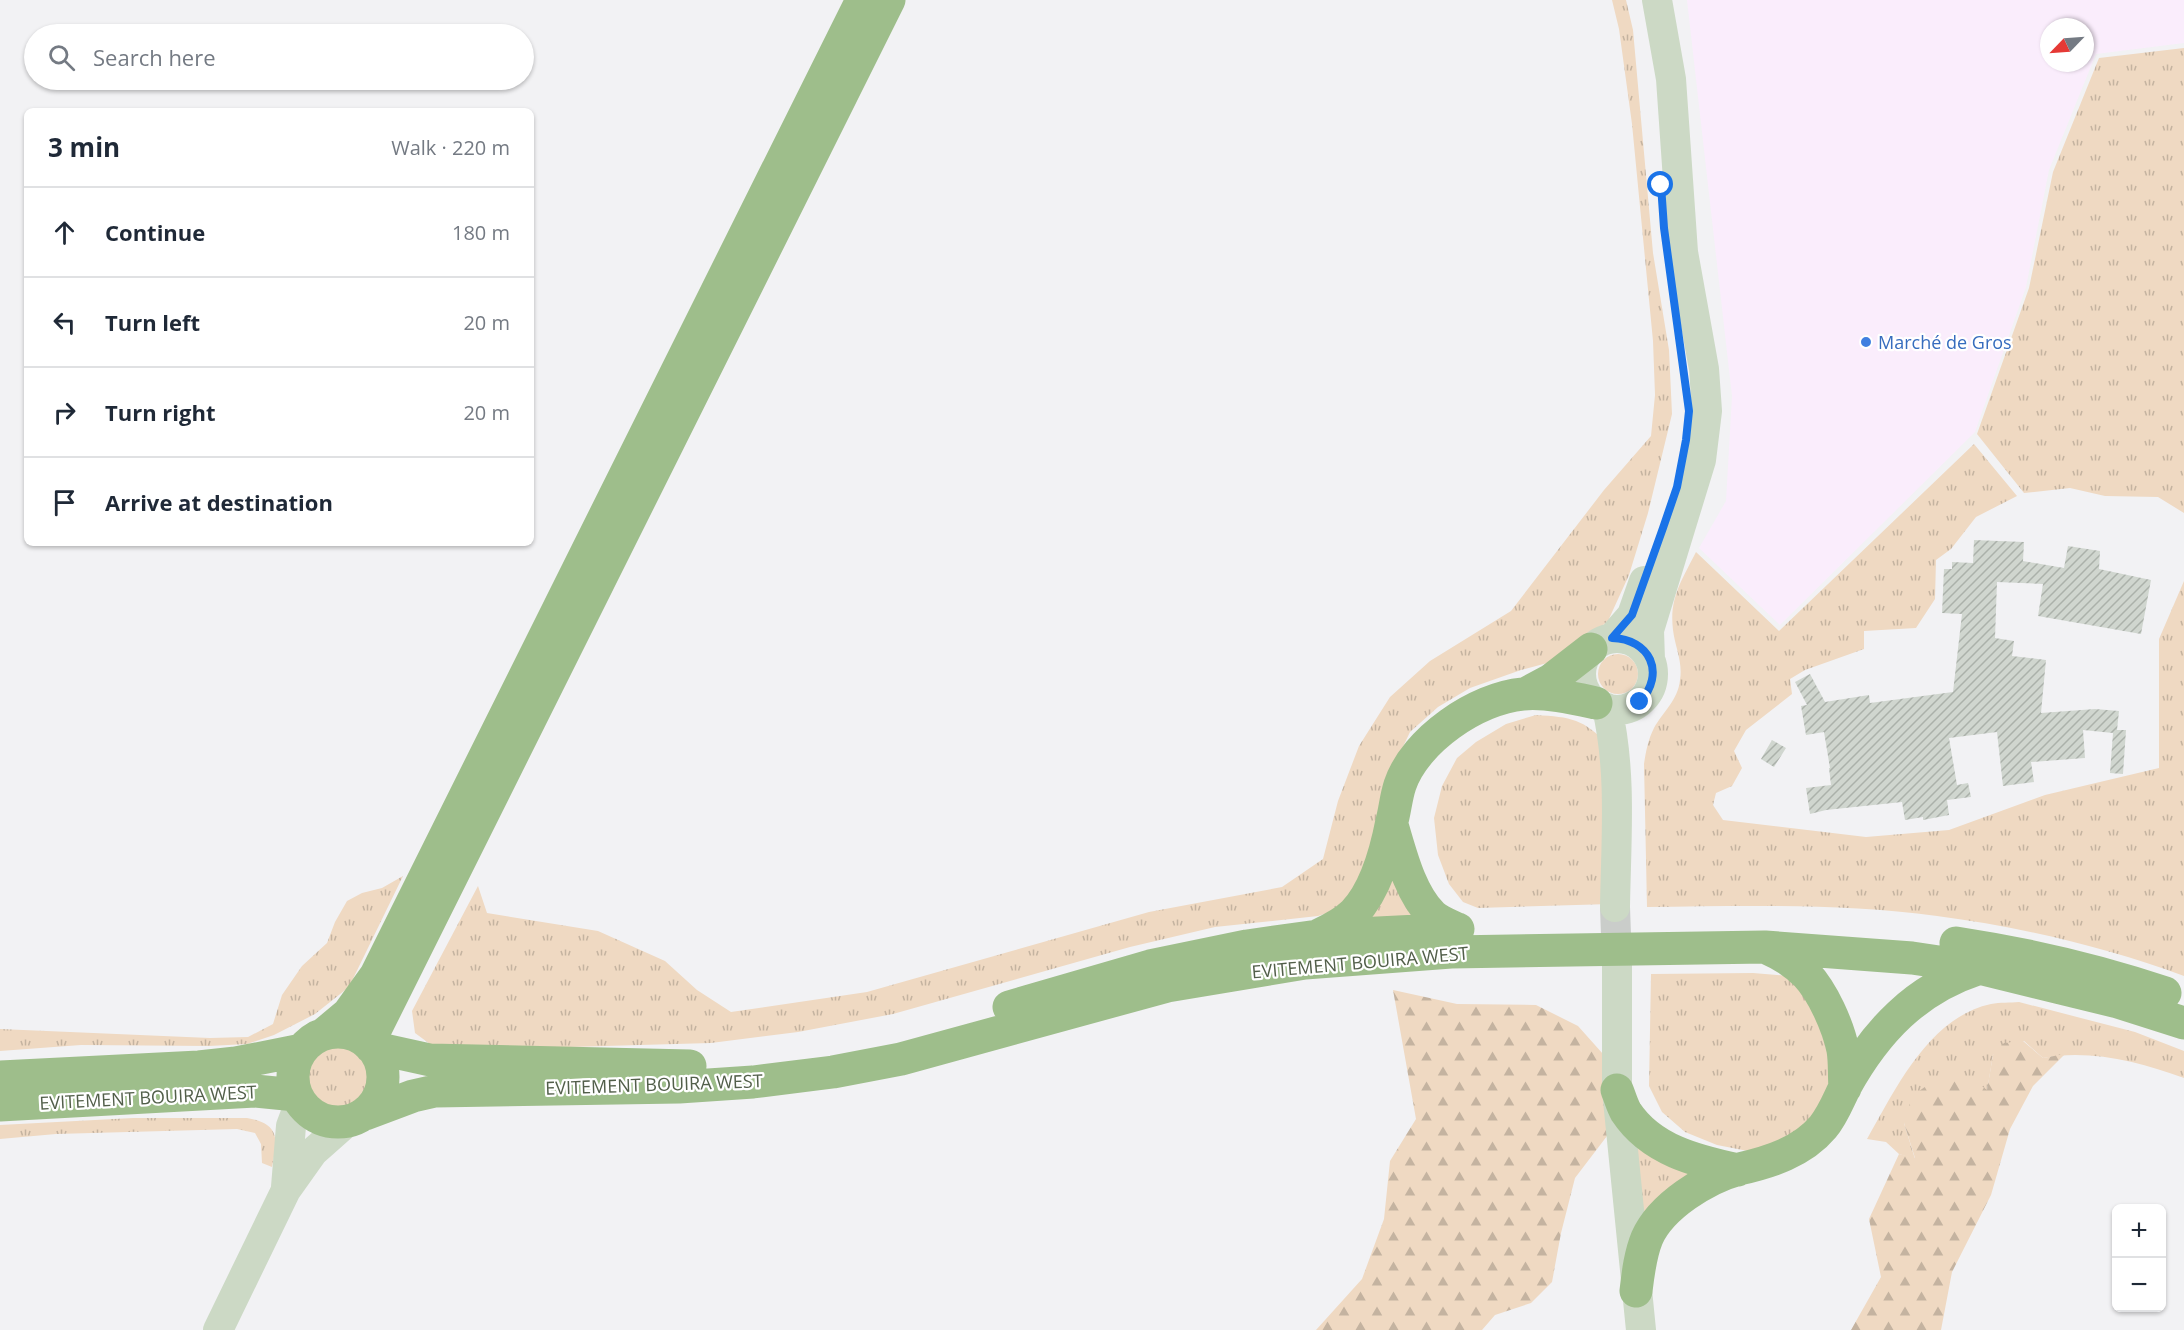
<!DOCTYPE html>
<html lang="en">
<head>
<meta charset="utf-8">
<style>
  :root { --surface:#fff; --page:#f2f2f3; --text:#1f2937; --muted:#747a83; --line:#e0e1e3 }
  body { margin:0; font-family:"Open Sans",sans-serif; background:var(--page); color:var(--text) }
  .controls { position:absolute; right:18px; bottom:18px; display:grid; overflow:hidden; border-radius:9px; box-shadow:0 2px 4px #0004 }
  .controls button { width:54px; height:54px; display:grid; place-items:center; padding:0; border:0; border-bottom:2px solid var(--line); background:var(--surface); color:var(--text); font:30px sans-serif }
  .compass { position:absolute; left:2040px; top:18px; width:54px; height:54px; border-radius:50%; background:var(--surface); box-shadow:0 2px 4px #0004; rotate:245deg }
  .stop { position:absolute; width:18px; height:18px; margin:-14px; border:4px solid #1a73e8; border-radius:50%; background:#fff }
  .stop.end { background:#1a73e8; border-color:#fff; box-shadow:0 2px 6px #0008 }
  .list { margin:0; padding:0; list-style:none }
  h2 { display:flex; justify-content:space-between; align-items:center; height:78px; margin:0; padding:0 24px; font-size:26px }
  h2 small { font-size:20px; font-weight:400; color:var(--muted) }
  .list li { display:grid; grid-template-columns:39px 1fr auto; gap:18px; align-items:center; box-sizing:border-box; height:90px; padding:0 24px; border-top:2px solid var(--line) }
  .list b { display:block; font-size:22px; white-space:nowrap }
  .list em { font-size:20px; font-style:normal; color:var(--muted) }
  .icon { flex:none; width:33px; height:33px; fill:none; stroke:currentColor; stroke-width:2; stroke-linecap:round; stroke-linejoin:round }
  .map { position:relative; flex:none; width:2184px; height:1330px; overflow:hidden }
  .search { position:absolute; background:var(--surface); box-shadow:0 2px 4px #0004; left:24px; top:24px; width:510px; height:66px; display:flex; align-items:center; gap:15px; box-sizing:border-box; padding:0 21px; border-radius:33px; color:var(--muted); font-size:22px }
  .panel { position:absolute; background:var(--surface); box-shadow:0 2px 4px #0004; left:24px; top:108px; width:510px; height:438px; border-radius:9px }
  .map>svg:first-child { display:block }
</style>
</head>
<body>
<div class="map">
<svg width="2184" height="1330" viewBox="0 0 2184 1330">
  <defs>
    <pattern id="grass-tufts" width="24" height="20" patternUnits="userSpaceOnUse" patternTransform="scale(1.5)"><rect width="24" height="20" fill="#efd9c2"/><path d="M3 7l-1-3M5 7V3M7 7l1-3M15 17l-1-3M17 17v-4M19 17l1-3" fill="none" stroke="#c4b3a0"/></pattern>
    <pattern id="forest-firs" width="22" height="20" patternUnits="userSpaceOnUse" patternTransform="scale(1.5)"><rect width="22" height="20" fill="#efd9c2"/><path d="M5 1l3.5 6h-7zM16 11l3.5 6h-7z" fill="#c4b3a0"/></pattern>
    <pattern id="building-hatch" width="6" height="6" patternUnits="userSpaceOnUse" patternTransform="scale(1.5)"><rect width="6" height="6" fill="#d0d6cf"/><path d="M-1 1l2-2M0 6l6-6M5 7l2-2" fill="none" stroke="#abb1aa"/></pattern>
  </defs>
  <rect width="100%" height="100%" fill="#f2f2f4"/>
  <path fill="#faedfc" fill-rule="evenodd" d="M1687 0H2184V43L2096 54 2049 170 2026 287 1975 432 1780 625 1699 548 1726 501 1732 396ZM2049 27H2085V63H2049Z"/>
  <path fill="url(#grass-tufts)" d="M1612 0H1626L1633 30 1653 253 1669 350 1672 414 1648 513 1629 575 1608 621 1584 641 1551 662 1521 670 1470 688 1438 707 1410 732 1392 770 1363 876 1337 910 1318 916 1215 927 1130 947 893 1014 798 1032 711 1043 462 1050 434 1047 415 1033 412 1011 478 886 487 913 598 931 665 961 697 990 731 1012 867 992 1149 912 1282 887 1323 859 1338 801 1359 746 1390 697 1430 661 1511 611 1604 490 1651 436 1655 395 1653 341 1632 124 1619 29Z
    M2184 48V513L2158 497 2105 496 2070 488 2024 493 1977 434 2029 288 2053 172 2099 58Z
    M1974 444 2017 496 1976 517 1951 549 1936 560 1935 599 1916 628 1864 631V649L1805 670 1790 679 1792 694 1746 730 1734 751 1742 768 1732 786 1716 793 1713 805 1723 820 1866 837 1949 830 2045 795 2159 768V639L2184 581V976C2105 947 2021 927 1937 916 1841 903 1744 906 1647 907L1644 764C1646 751 1648 740 1654 728 1663 712 1678 700 1680 680 1683 662 1675 647 1673 630 1669 598 1682 580 1696 552L1779 631Z
    M1598 674a20 20 0 1 1 40 0a20 20 0 1 1-40 0Z
    M1536 715C1571 717 1584 719 1608 745L1611 904 1478 908 1463 902 1449 884 1438 855 1434 818 1442 786 1457 758 1476 742 1506 724Z
    M1392 854 1421 917 1363 921Z
    M403 876 349 987 315 1014 274 1035 247 1044 209 1046 81 1045 0 1051V1029L210 1038 248 1037 273 1024 282 995 302 966 327 943 335 922 347 901 362 893 382 888Z
    M1753 973 1789 976 1814 994 1844 1075 1811 1133 1753 1152 1717 1145 1685 1132 1662 1112 1649 1086 1651 974Z
    M2019 1002 2135 1032 2184 1051V1078C2140 1062 2090 1049 2043 1058L2024 1041 1993 1055 1987 1091 1904 1123 1915 1159 1899 1154 1886 1142 1867 1139C1895 1090 1929 1017 1991 1004 2000 1002 2010 1003 2019 1002Z
    M306 1080a34 34 0 1 1 68 0a34 34 0 1 1-68 0Z
    M133 1118H247C280 1124 278 1138 272 1167L262 1163 261 1144 255 1133 237 1129 56 1134 0 1139V1125Z
    M1633 1134 1702 1172 1641 1222Z"/>
  <path fill="url(#forest-firs)" d="M1393 990 1457 1004 1536 1005 1578 1026 1603 1054 1607 1136 1575 1178 1561 1233 1552 1282 1531 1303 1495 1315 1482 1330H1316L1362 1279 1384 1219 1390 1161 1416 1119Z
    M2023 1041 2043 1058 2065 1054 2033 1086 2010 1129 1991 1195 1952 1272 1941 1330H1851L1881 1277 1869 1219 1899 1154 1915 1158 1904 1123 1912 1096 1939 1077 1971 1078 1987 1090 1993 1055 2004 1043Z"/>
  <path fill="url(#building-hatch)" d="M1974 540 2024 542 2023 561 2064 568 2068 546 2100 551 2099 569 2151 580 2141 634 2038 616 2043 584 1997 582 1995 638 2014 641 2012 656 2046 660 2041 713 2095 709 2119 711 2117 730H2126L2123 774 2110 773 2113 733 2083 730 2085 758 2031 762 2034 782 2003 786 1997 732 1949 738 1957 785 1968 783 1971 797 1947 800 1949 815 1923 820V817L1905 820 1902 802 1826 810 1810 814 1806 788 1831 785 1829 768H1830L1824 732 1806 735 1801 706 1807 705 1795 682 1810 674 1825 702 1869 695 1870 703 1953 692 1962 614 1942 613 1944 569H1952V562L1973 563Z
    M1772 740 1786 748 1774 767 1761 759Z"/>
  <g fill="none" stroke-linecap="round" stroke-linejoin="round">
    <path stroke="#cacdca" stroke-width="30" stroke-dasharray="30 15" stroke-linecap="butt" d="M1615 907 1617 963"/>
    <path stroke="#ccd9c5" stroke-width="30" d="M1612 638 1632 615 1644 581
      M1581 674a36 36 0 1 1 72 0a36 36 0 1 1-72 0Z
      M1650 660 1649 630 1701 460 1707 411 1704 369 1683 252 1671 79 1657 0
      M1607 708C1622 773 1616 841 1615 907
      M1617 963V1090L1641 1330
      M286 1187 291 1126 300 1102
      M218 1330 286 1190 313 1152 348 1121"/>
    <path stroke="#9ebe8b" stroke-width="33" d="M1525 694 1551 680 1591 649
      M1392 825C1401 855 1410 893 1432 915 1439 922 1449 925 1457 929
      M1319 935C1332 929 1344 923 1354 913 1376 890 1386 852 1392 821 1395 810 1396 797 1400 785 1415 740 1477 698 1523 694 1547 692 1573 698 1596 703
      M1956 943C2028 954 2097 970 2165 993
      M1767 948C1781 954 1795 963 1806 974 1823 992 1838 1026 1843 1050 1845 1062 1844 1075 1845 1088
      M1009 1007 1150 966 1247 946 1318 936 1458 929
      M293 1077a45 45 0 1 1 90 0a45 45 0 1 1-90 0Z
      M324 1034 348 1014 376 975 862 0
      M368 1044 889 0
      M371 1047 430 1060 690 1066
      M0 1077 199 1067 236 1063 302 1050
      M1617 1090C1620 1097 1622 1105 1626 1112 1651 1150 1696 1161 1738 1170
      M0 1105 255 1091 296 1095
      M365 1114 413 1096 435 1091 679 1087 753 1082 833 1072 901 1059 1167 986 1305 963 1451 952 1765 947 1912 958 1979 968 2118 1002 2184 1023
      M1636 1291C1638 1274 1640 1255 1647 1238 1661 1206 1706 1178 1739 1169 1770 1162 1802 1152 1823 1127 1833 1115 1838 1101 1845 1087 1876 1031 1916 989 1977 969"/>
  </g>
  <g fill="none" stroke-linecap="round" stroke-linejoin="round">
    <path stroke="#1a73e8" stroke-width="8" d="M1640 702C1666 673 1650 639 1612 638L1632 615 1663 528 1677 487 1686 440 1689 411 1664 228 1661 185"/>
  </g>
  <circle fill="#3f7fe0" stroke="#fff" stroke-width="2" cx="1866" cy="342" r="6"/>
  <g text-anchor="middle" dominant-baseline="central" stroke-width="4.5" stroke-linejoin="round" paint-order="stroke">
    <g font-size="18" fill="#366cbe" stroke="#fff" text-anchor="start">
      <text x="1878" y="342">Marché de Gros</text>
    </g>
    <g font-size="18" fill="#525f4a" stroke="#fff">
      <text transform="translate(1360 962) rotate(-5)">EVITEMENT BOUIRA WEST</text>
      <text transform="translate(654 1084) rotate(-2)">EVITEMENT BOUIRA WEST</text>
      <text transform="translate(148 1097) rotate(-3)">EVITEMENT BOUIRA WEST</text>
    </g>
  </g>
</svg>
<div class="controls">
<button>+</button>
<button>−</button>
</div>
<svg class="compass" viewBox="-18 -18 36 36"><path d="M0-13l5 13h-10z" fill="#e53935"/><path d="M0 13l5-13h-10z" fill="#747a83"/></svg>
<div class="stop" style="left:1661px;top:185px"></div>
<div class="stop end" style="left:1640px;top:702px"></div>
<div class="search"><svg class="icon" aria-label="search" viewBox="0 0 24 24"><circle cx="10" cy="10" r="6"/><path d="M15 15l6 6"/></svg>Search here</div>
<section class="panel">
<h2>3 min<small>Walk · 220 m</small></h2>
<ul class="list">
<li><svg class="icon" aria-label="ahead" viewBox="0 0 24 24"><path d="M12 20V5M6 11l6-6 6 6"/></svg><div><b>Continue</b></div><em>180 m</em></li>
<li><svg class="icon" aria-label="left" viewBox="0 0 24 24"><path d="M17 20v-9H6M10 6l-5 5 5 5"/></svg><div><b>Turn left</b></div><em>20 m</em></li>
<li><svg class="icon" aria-label="right" viewBox="0 0 24 24"><path d="M7 20v-9h11M14 6l5 5-5 5"/></svg><div><b>Turn right</b></div><em>20 m</em></li>
<li><svg class="icon" aria-label="arrive" viewBox="0 0 24 24"><path d="M6 21V4h12l-3 4 3 4H6"/></svg><div><b>Arrive at destination</b></div></li>
</ul>
</section>
</div>
</body>
</html>
